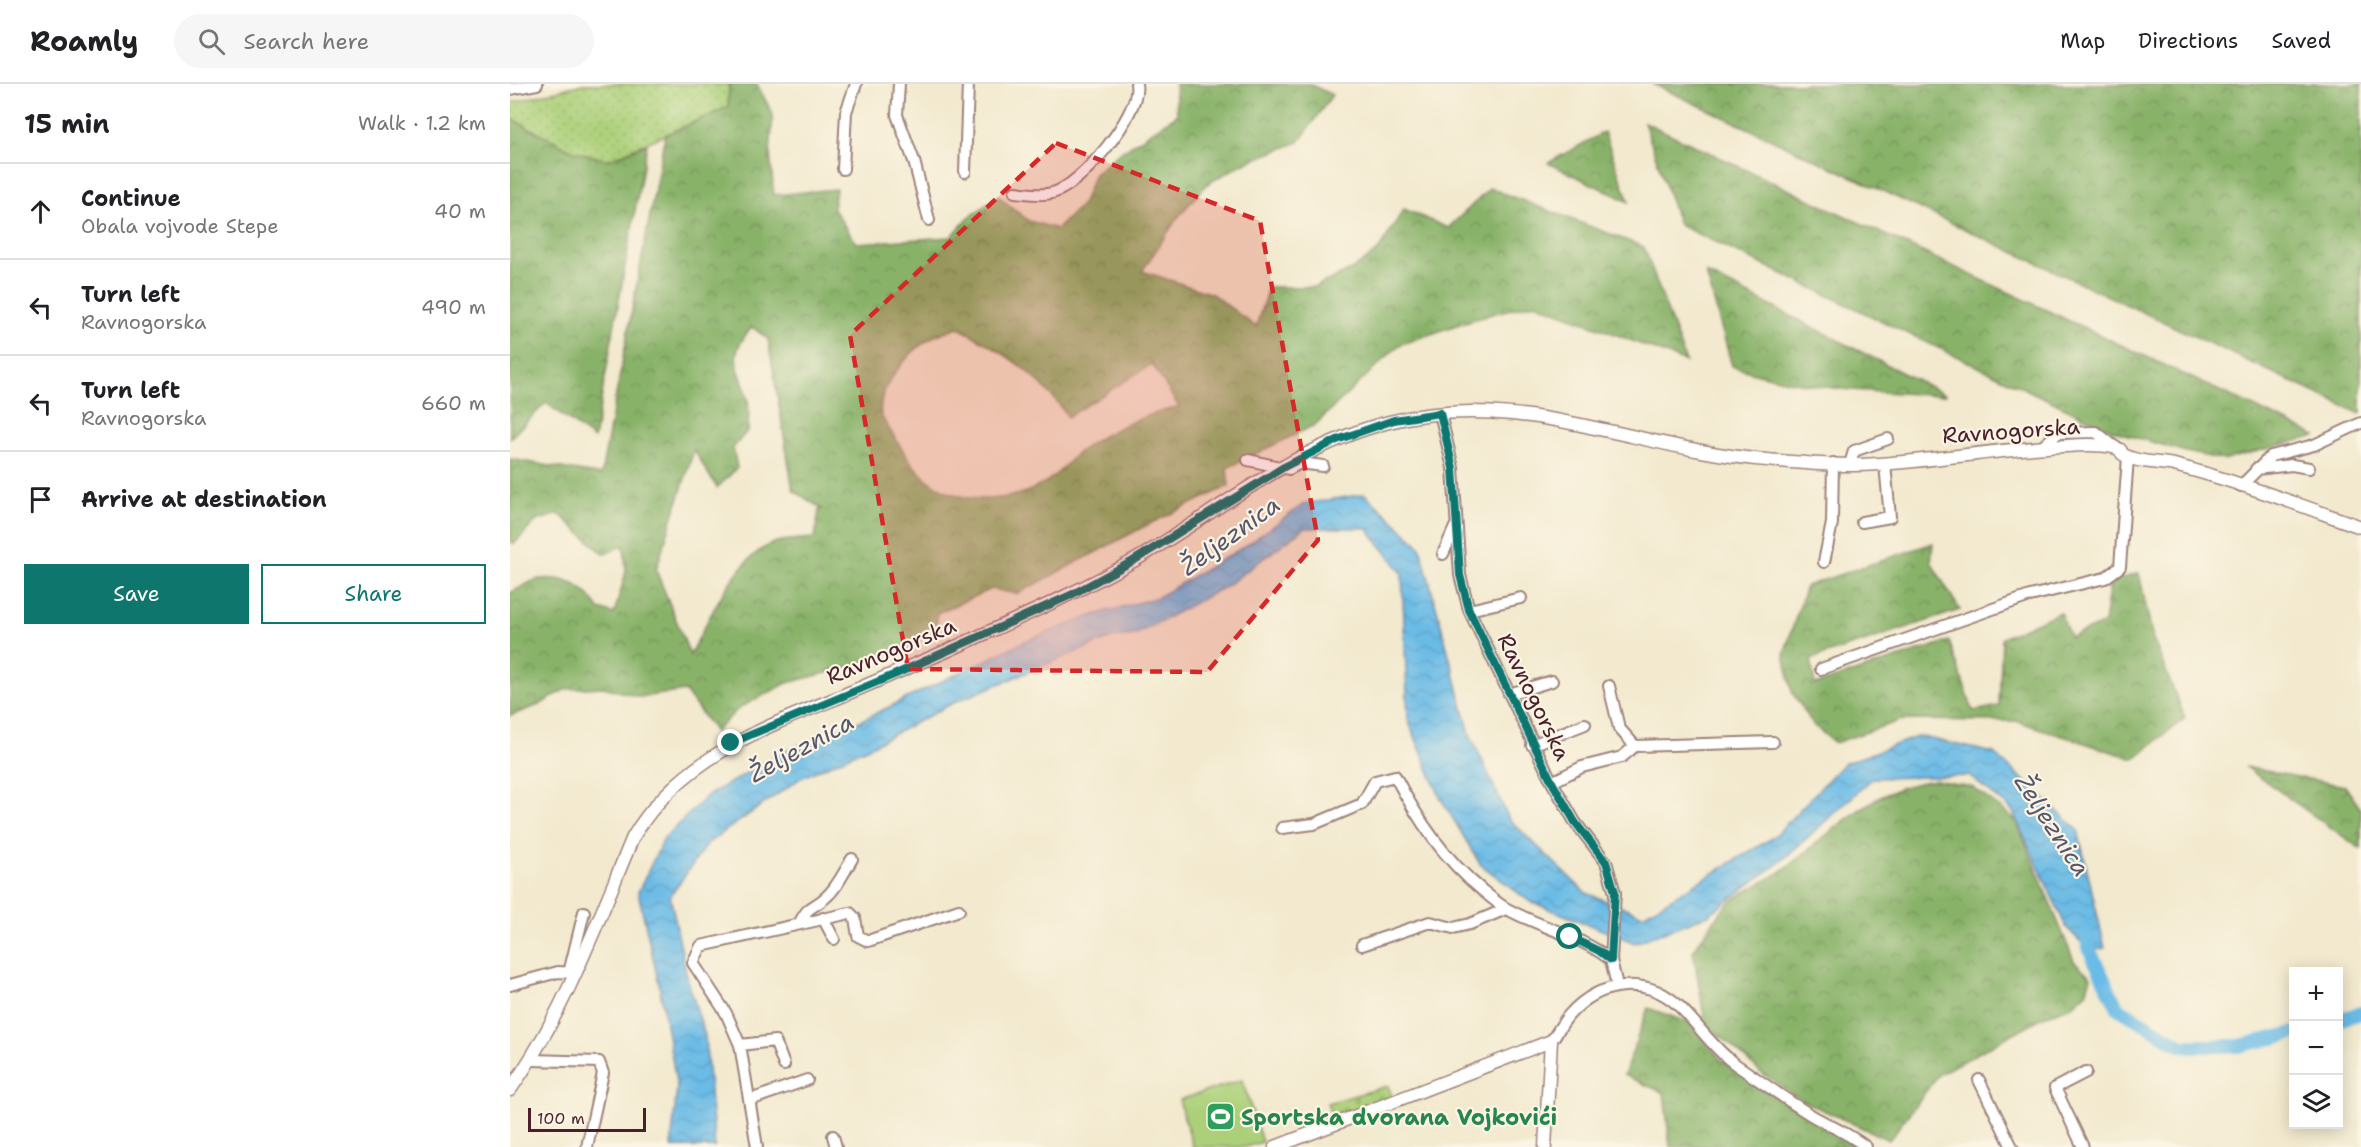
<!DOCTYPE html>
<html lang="en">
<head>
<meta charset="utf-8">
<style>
  :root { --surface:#fff; --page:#f6f6f6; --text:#202124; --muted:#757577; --line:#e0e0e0; --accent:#0f766e }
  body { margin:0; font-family:"Shantell Sans",sans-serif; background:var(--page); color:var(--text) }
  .controls { position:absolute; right:18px; bottom:18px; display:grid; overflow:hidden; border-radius:0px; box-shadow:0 3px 15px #0003 }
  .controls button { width:54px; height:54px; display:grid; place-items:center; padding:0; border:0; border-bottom:2px solid var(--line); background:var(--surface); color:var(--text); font:30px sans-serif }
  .scale { position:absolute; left:18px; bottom:15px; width:118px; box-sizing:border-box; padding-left:6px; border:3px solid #4a1f2b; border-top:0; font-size:16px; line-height:21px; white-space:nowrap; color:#4a1f2b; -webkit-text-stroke:4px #fcf5e5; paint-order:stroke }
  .stop { position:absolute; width:18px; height:18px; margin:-14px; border:4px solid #0f766e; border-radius:50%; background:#fff }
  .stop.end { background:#0f766e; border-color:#fff; box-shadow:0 2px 6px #0008 }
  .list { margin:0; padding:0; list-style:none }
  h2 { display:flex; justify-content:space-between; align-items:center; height:78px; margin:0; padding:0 24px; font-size:26px }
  h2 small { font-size:20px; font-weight:400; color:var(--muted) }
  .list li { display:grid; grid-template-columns:39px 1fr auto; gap:18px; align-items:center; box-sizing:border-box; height:96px; padding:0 24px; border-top:2px solid var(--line) }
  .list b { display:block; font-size:22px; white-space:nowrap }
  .list p { margin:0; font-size:20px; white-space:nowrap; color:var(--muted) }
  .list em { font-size:20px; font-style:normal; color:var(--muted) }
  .actions { display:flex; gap:12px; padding:18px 24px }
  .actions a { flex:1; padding:14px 0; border:2px solid var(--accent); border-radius:0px; text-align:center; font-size:21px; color:var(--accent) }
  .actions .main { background:var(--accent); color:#fff }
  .icon { flex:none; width:33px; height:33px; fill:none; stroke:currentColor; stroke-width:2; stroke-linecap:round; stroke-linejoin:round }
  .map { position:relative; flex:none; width:1851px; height:1063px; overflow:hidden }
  header { display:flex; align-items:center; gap:36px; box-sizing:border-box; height:84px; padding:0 30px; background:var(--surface); border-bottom:2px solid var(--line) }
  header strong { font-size:28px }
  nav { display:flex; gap:33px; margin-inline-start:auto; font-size:21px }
  .search { width:420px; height:54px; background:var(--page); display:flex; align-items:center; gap:15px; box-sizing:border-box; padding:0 21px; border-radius:33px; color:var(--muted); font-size:22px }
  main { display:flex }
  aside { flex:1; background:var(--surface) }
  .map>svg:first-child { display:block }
</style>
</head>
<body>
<header>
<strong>Roamly</strong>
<div class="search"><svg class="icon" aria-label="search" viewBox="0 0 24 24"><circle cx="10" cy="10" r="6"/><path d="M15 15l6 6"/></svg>Search here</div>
<nav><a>Map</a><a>Directions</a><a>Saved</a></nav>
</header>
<main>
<aside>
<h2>15 min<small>Walk · 1.2 km</small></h2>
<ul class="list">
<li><svg class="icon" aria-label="ahead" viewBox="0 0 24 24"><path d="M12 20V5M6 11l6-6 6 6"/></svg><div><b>Continue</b><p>Obala vojvode Stepe</p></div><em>40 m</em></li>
<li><svg class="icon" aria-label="left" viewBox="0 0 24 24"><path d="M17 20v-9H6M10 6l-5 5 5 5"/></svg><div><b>Turn left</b><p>Ravnogorska</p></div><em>490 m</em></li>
<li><svg class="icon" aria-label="left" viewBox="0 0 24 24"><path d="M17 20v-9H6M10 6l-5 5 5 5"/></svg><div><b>Turn left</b><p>Ravnogorska</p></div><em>660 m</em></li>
<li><svg class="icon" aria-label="arrive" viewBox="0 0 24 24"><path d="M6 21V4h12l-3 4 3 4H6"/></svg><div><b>Arrive at destination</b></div></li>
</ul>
<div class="actions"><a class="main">Save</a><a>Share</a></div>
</aside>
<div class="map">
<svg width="1851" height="1063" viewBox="0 0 1851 1063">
  <defs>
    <pattern id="grass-dots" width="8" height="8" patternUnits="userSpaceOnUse" patternTransform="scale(1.5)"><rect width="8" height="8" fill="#acd079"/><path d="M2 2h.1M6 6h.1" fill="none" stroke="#96b269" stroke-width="1.8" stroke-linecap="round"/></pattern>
    <pattern id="forest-crowns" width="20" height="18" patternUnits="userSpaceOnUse" patternTransform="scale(1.5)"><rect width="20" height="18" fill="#89b269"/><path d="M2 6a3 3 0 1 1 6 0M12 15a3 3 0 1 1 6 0" fill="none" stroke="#729057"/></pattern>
    <pattern id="cemetery-stones" width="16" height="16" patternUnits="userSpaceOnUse" patternTransform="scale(1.5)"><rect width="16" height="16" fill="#acd079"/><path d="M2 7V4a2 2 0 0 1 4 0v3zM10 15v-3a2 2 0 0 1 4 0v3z" fill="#96b269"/></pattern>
    <pattern id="water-waves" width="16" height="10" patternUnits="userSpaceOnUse" patternTransform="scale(1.5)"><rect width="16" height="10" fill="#6bbbe6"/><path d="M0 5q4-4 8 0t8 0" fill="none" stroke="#5ea0c5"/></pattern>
  </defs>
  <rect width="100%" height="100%" fill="#fcf5e5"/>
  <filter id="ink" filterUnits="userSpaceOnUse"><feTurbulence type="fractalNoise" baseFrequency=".0167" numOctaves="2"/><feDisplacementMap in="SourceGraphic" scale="12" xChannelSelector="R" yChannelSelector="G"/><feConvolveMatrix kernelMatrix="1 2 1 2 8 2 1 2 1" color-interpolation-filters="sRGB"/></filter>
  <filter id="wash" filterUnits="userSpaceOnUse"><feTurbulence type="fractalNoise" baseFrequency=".008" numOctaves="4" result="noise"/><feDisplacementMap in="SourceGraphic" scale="24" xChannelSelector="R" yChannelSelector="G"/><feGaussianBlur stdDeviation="1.35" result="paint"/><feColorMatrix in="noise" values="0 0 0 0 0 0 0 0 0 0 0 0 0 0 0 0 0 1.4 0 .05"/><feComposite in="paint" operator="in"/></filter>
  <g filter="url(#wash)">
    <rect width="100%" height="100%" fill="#f2e9ce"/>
    <path fill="url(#grass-dots)" stroke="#7b7852" stroke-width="1.5" d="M73 0H219L218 23 98 76 63 67 0 34V19Z"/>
    <path fill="url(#forest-crowns)" stroke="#6a684a" stroke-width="1.5" fill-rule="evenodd" d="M219 0H247L263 31 260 70 264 111 326 105 323 124 346 159 441 153 458 134 488 112 519 137 547 145 573 119 584 90 608 70 667 31 665 0H800L822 11 789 58 732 80 697 100 668 133 632 187 702 210 746 243 758 203H804L841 186 868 167 894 125 938 144 980 104 1134 163 1176 278 1025 219 970 233 889 261 805 341 717 384 719 402 639 440 507 510 482 505 427 529 426 549 355 579 277 599 229 624 205 648 175 607 130 613 93 603 56 605 29 621 0 632V509C9 505 21 496 30 495 56 492 76 503 89 525L104 530 116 488 114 461 94 470 49 430 26 437 4 460 0 456V375L91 391 155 51 218 23ZM242 243 258 255 283 406 312 425 309 426 305 454C293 455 279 455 267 458 226 470 199 536 180 571L146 486 184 366 207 404 227 384 223 364 238 346C238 337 240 327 238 317 233 284 212 277 242 243ZM447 243C490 265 532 292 558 333L642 280 669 323C636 330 598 346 570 367 561 374 553 385 544 392 508 420 453 424 417 395 400 382 383 350 371 332 366 305 398 268 421 254 428 250 439 247 447 243Z
      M1143 0H1851V330Z
      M0 34 63 67 98 76 137 60 84 355 36 319 0 354Z
      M1134 38 1806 352 1714 376 1676 368 1604 347 1169 141Z
      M1094 48 1119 118 1038 79Z
      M1196 189 1436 311C1363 308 1292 306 1222 282Z
      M1423 459 1421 478 1450 526 1301 575 1305 601 1439 557 1463 627 1489 622 1492 554 1550 528 1560 553 1594 540 1600 498 1629 489 1643 555 1675 634 1624 675 1506 637 1392 636 1325 659 1304 642 1282 608 1274 570 1296 502Z
      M1735 683 1835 702 1851 725V765Z
      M1426 696 1462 703 1506 736 1564 877 1581 893 1576 909 1562 922 1537 931 1429 990 1379 1056 1293 1017 1250 988 1195 938 1183 867C1194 851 1205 833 1219 819 1226 811 1258 796 1270 788 1323 750 1357 704 1426 696Z
      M1138 924 1178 938 1212 976 1347 1063H1160L1154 1009 1114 991Z"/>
    <path fill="url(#cemetery-stones)" stroke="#7b7852" stroke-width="1.5" d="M878 1002 883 1014 823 1036 817 1019Z"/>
    <path fill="#acd079" stroke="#7b7852" stroke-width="1.5" d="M732 996 752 1058 736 1063H683L669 1016Z"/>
    <path fill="url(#water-waves)" stroke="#5a6d88" stroke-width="1.5" d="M855 410 910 462 960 650 999 735 1076 809 1133 831 1264 753 1333 680 1409 652 1484 669 1568 746 1595 864 1580 867 1556 843 1502 726 1459 692 1363 694 1274 775 1198 831 1125 859 1019 817 970 780 930 713 898 636 892 489 857 444H795L716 502 625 551 601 554 445 618 365 660 291 694 198 759 160 812 178 897 195 952 205 1063H161L167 1003 149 900 128 808 154 754 198 711 276 667 350 637 515 557 587 530 648 513 735 462 794 420Z"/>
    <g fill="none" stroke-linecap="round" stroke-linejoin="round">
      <path stroke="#6bbbe6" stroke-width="14" d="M1576 851 1580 867 1608 924 1672 962H1729L1784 949
        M1828 936 1851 929"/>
    </g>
  </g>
  <g filter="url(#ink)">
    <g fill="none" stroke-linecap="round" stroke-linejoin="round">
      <defs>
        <path id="minor" d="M389 0 387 31 404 77 419 136
          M0 5 27 0
          M333 85 336 28 346 0
          M455 88 458 0
          M505 108C516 109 530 112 542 109 570 103 632 29 626 0
          M930 329 943 384 950 491 959 526 1042 698 1065 738 1096 778 1105 809 1101 876 1107 902
          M1533 362 1548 349 1586 348 1606 364
          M738 376 779 385 790 379 813 382
          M1340 380 1344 367 1378 355
          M1746 385 1782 381 1799 384
          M1731 402 1761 372 1804 361 1851 339
          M1352 438 1380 433 1375 380
          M933 470 945 443
          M1314 478 1322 439 1323 379
          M959 526 1011 514
          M1311 585 1520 512 1595 494 1610 483 1618 373
          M1099 602 1109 644 1125 662
          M999 610 1042 597
          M1022 661 1075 640
          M1042 698 1072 683 1112 673 1125 662 1263 658
          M772 744 804 740 852 720 865 697 885 692C908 736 934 775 973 807 981 813 989 821 999 826 1032 844 1071 852 1101 876
          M313 834 324 855
          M289 840C299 820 301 826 315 814 327 804 334 788 342 775
          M852 861 920 838 943 844 960 840 996 825
          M59 889 74 828
          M0 901 48 888 64 889
          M1041 957C1047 949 1052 939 1059 931 1090 896 1138 891 1171 924 1190 943 1203 964 1225 980 1250 997 1275 1015 1301 1031 1319 1042 1339 1049 1356 1063
          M230 961 265 957 274 981
          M22 976 89 978 93 989 77 1063
          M1469 996 1502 1063
          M240 1016 297 996
          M323 1052 326 1063
          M247 1063 230 961 216 929 183 879 191 862 340 829 345 834 348 852 358 857 449 826
          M1573 1063 1545 1004 1576 988"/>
        <path id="major" d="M0 1006C54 930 87 839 123 753 168 677 249 645 327 614 365 598 402 582 439 566 502 537 565 510 625 476 707 428 785 362 879 338 1010 304 1128 366 1257 376 1294 379 1333 383 1369 380 1432 376 1493 364 1556 362 1570 361 1588 360 1603 363 1618 367 1604 367 1618 373 1631 379 1650 378 1664 381 1727 397 1789 421 1851 443
          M765 1063 1041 957 1035 1063"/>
      </defs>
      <use href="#minor" stroke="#9e847c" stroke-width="14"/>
      <use href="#major" stroke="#9e847c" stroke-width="15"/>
      <use href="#minor" stroke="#fff" stroke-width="10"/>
      <use href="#major" stroke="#fff" stroke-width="12"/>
    </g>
  </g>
  <g fill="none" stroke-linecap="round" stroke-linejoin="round" filter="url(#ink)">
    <path stroke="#0f766e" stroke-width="8" d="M221 659 386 590 561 511 623 477 774 383 827 356 884 336 930 329 943 384 950 491 959 526 1042 698 1065 738 1096 778 1105 808 1101 876 1089 867 1060 853"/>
  </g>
  <path fill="#d62828" fill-opacity="0.2" stroke="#d62828" stroke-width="4.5" stroke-dasharray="12 8" stroke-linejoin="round" d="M546 59 750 137 808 456 697 588 398 585 340 251Z"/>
  <defs>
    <symbol id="stadium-square" viewBox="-11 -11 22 22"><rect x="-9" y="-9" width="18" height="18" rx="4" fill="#2e9e5b" stroke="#fcf5e5"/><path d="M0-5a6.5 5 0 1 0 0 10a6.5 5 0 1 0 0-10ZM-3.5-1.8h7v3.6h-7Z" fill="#fff"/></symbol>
  </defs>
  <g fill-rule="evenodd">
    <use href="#stadium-square" x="694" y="1016" width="33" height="33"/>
  </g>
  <g text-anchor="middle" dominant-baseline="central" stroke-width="4.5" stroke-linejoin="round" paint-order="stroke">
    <g font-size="22" fill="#4a1f2b" stroke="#fcf5e5">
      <text transform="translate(1501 347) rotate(-4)">Ravnogorska</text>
      <text transform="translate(381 567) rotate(-23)">Ravnogorska</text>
      <text transform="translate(1024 613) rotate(64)">Ravnogorska</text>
    </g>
    <g font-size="22" font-weight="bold" fill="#27864d" stroke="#fcf5e5" text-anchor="start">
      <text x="731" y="1033">Sportska dvorana Vojkovići</text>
    </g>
    <g font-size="24" font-style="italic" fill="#56566c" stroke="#fcf5e5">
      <text transform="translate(720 452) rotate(-36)">Željeznica</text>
      <text transform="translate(291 664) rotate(-29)">Željeznica</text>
      <text transform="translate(1542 741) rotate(57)">Željeznica</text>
    </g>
  </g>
</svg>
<div class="controls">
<button>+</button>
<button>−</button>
<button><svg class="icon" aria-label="layers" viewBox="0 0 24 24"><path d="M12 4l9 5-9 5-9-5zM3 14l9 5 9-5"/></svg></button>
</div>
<div class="scale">100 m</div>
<div class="stop" style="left:1060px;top:853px"></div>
<div class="stop end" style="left:221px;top:659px"></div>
</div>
</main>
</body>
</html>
